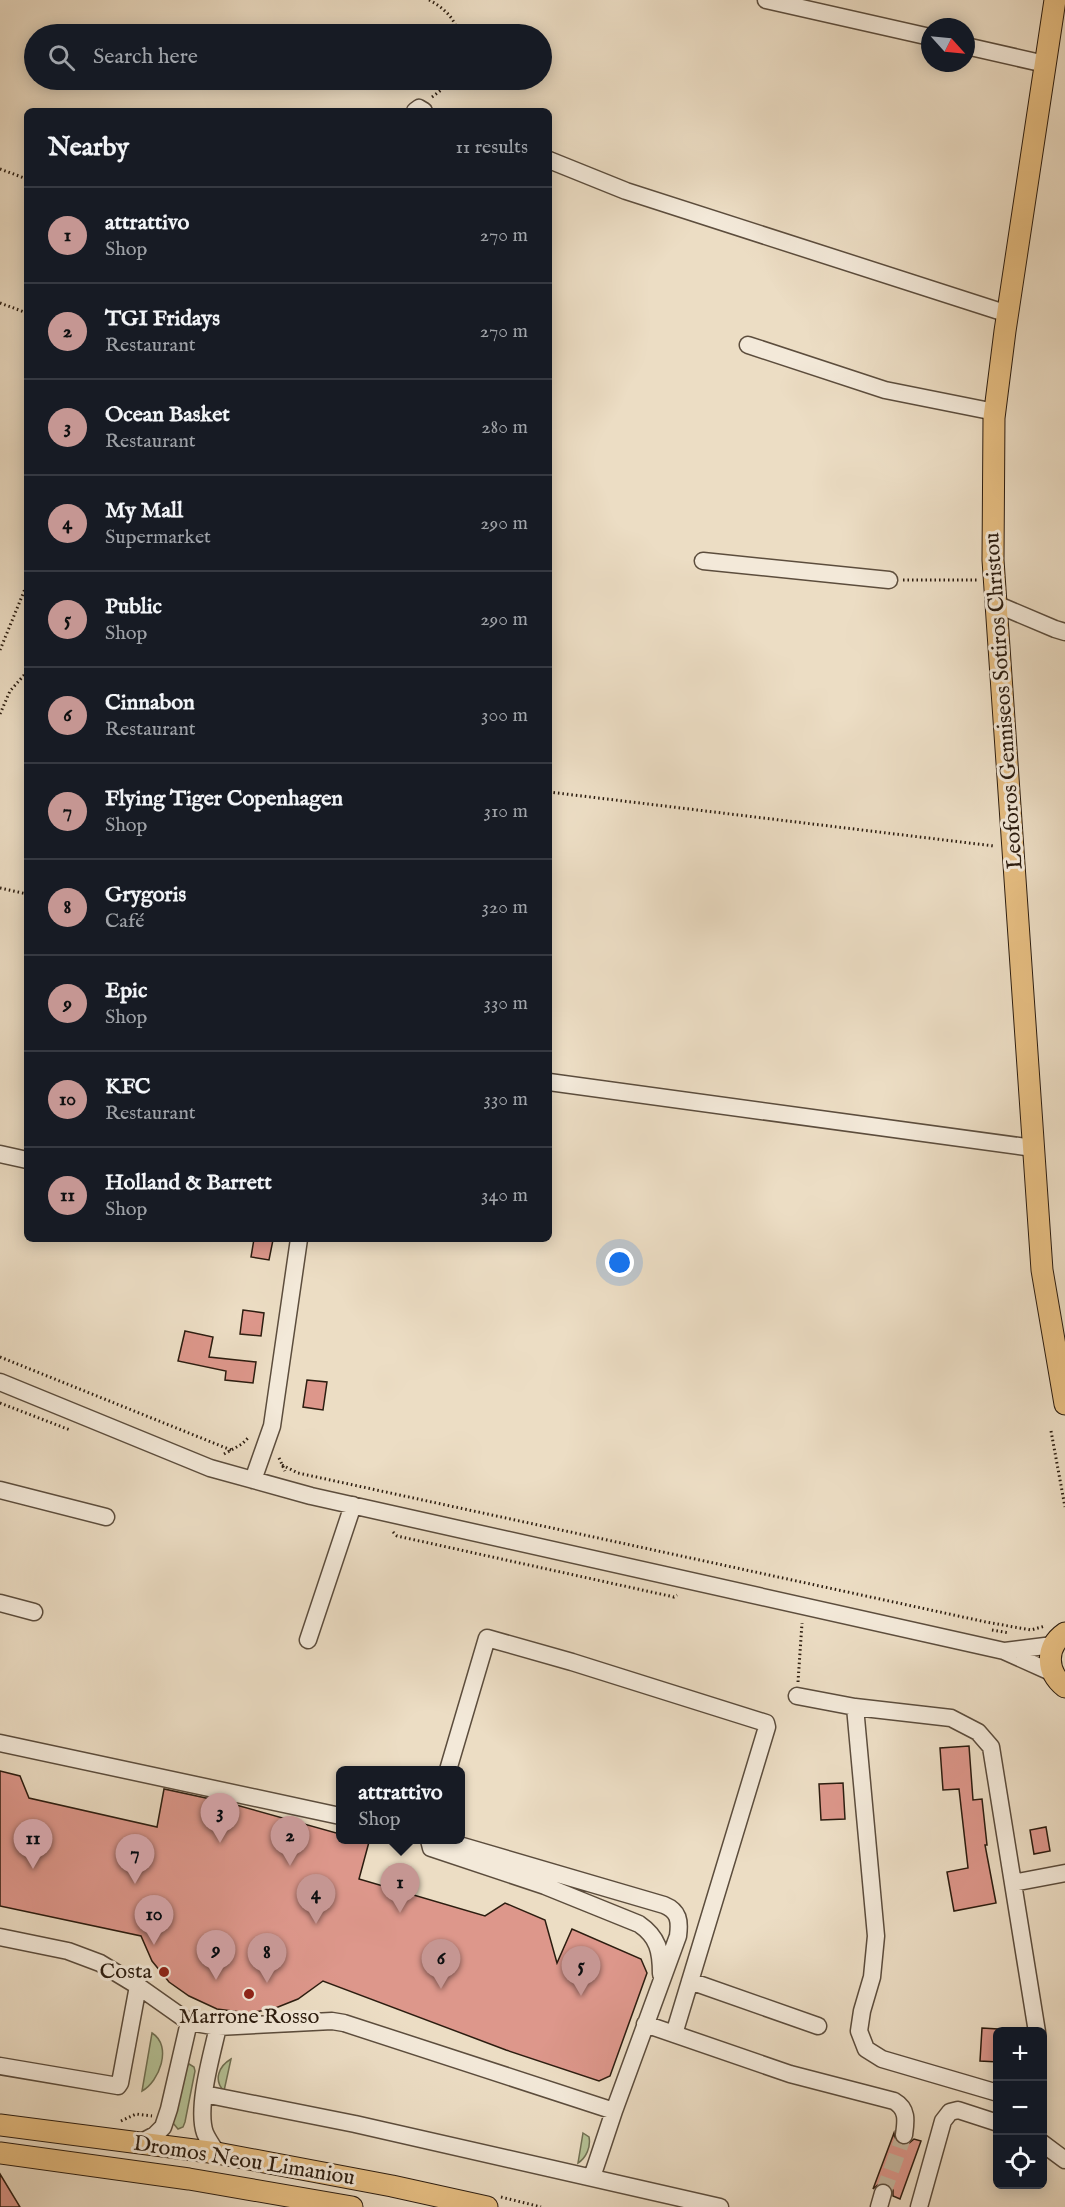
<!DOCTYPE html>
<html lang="en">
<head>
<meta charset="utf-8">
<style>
  :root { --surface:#171b24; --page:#20242c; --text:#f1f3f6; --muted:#9ea1a6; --line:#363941; --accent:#c59692 }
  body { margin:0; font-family:"IM FELL English",serif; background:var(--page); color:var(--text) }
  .controls { position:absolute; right:18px; bottom:18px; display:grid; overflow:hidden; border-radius:9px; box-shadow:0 3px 15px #0003 }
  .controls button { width:54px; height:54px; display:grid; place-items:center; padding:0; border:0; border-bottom:2px solid var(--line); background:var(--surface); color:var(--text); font:30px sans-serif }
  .compass { position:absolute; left:921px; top:18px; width:54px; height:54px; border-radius:50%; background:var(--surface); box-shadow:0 3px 15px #0003; rotate:117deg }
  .you { position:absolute; left:620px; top:1263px; width:21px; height:21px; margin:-15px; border:4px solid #fff; border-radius:50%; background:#1a73e8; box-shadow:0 0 0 9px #1a73e833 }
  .badge { display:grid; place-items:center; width:39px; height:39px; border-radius:50%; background:var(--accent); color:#111; font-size:20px; font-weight:700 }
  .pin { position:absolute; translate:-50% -50px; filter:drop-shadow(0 2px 3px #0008) }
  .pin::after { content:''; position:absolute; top:32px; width:21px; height:18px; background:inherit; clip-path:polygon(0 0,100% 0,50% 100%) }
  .popup { position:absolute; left:336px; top:1766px; width:129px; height:78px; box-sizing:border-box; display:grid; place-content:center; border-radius:9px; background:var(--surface); filter:drop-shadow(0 2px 4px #0005); font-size:20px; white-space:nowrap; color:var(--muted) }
  .popup b { font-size:22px; color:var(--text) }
  .popup::after { content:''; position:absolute; left:50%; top:100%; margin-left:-12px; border:12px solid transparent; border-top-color:var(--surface) }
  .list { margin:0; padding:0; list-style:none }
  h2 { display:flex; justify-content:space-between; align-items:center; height:78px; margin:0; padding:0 24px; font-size:26px }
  h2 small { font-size:20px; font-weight:400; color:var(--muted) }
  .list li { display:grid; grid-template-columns:39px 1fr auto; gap:18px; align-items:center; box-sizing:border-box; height:96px; padding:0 24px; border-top:2px solid var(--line) }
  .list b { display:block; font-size:22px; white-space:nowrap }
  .list p { margin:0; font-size:20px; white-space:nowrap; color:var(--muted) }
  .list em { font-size:20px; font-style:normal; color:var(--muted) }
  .icon { flex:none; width:33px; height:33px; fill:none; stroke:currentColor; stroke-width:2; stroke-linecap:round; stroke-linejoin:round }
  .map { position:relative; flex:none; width:1065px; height:2207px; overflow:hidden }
  .search { position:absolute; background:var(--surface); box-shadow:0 3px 15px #0003; left:24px; top:24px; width:528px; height:66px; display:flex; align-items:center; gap:15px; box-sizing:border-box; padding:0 21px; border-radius:33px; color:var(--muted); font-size:22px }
  .panel { position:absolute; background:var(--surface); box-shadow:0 3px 15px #0003; left:24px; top:108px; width:528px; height:1134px; border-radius:9px }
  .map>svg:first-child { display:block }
</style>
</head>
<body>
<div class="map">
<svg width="1065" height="2207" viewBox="0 0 1065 2207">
  <rect width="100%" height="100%" fill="#ecddc4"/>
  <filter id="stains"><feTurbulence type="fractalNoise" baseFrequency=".00333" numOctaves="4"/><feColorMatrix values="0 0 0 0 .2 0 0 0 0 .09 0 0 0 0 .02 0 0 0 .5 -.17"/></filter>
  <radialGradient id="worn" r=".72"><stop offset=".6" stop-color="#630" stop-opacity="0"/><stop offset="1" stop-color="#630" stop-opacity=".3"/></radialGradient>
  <path fill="#b5c296" stroke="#707053" stroke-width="1.5" d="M152 2033C173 2046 159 2082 142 2091Z
    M231 2059 224 2091C213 2080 219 2066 231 2059Z
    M189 2064 194 2067 195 2071 185 2122 183 2127 178 2129 173 2123 184 2069Z
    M583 2133 589 2137C591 2147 586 2158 578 2163Z"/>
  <path fill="#dd978b" stroke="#2c1d10" stroke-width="1.5" d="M254 1239 273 1240 269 1260 251 1257Z
    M243 1310 264 1313 261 1336 240 1334Z
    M185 1331 213 1337 209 1357 256 1362 253 1383 225 1380 226 1371 178 1361Z
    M307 1380 327 1382 323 1410 303 1407Z
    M969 1746 973 1800 982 1799 987 1845H985L996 1903 954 1911 947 1872 968 1868 959 1789 943 1790 940 1748Z
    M0 1771 20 1776 29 1798 157 1827 164 1789 229 1803 340 1834V1839H359L369 1842 359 1879 485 1916 505 1903 545 1920 557 1963 572 1929 641 1959 647 1973 610 2076 599 2081 506 2050 323 1981 298 1999 273 2009 248 2013 217 2009 189 1996 169 1982 152 1961 141 1936 0 1906Z
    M843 1783 845 1819 821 1820 819 1784Z
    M1046 1827 1050 1851 1034 1854 1030 1830Z
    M982 2028 998 2029V2062L980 2061Z
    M894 2133 895 2139 902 2145 908 2144 914 2139 921 2141 900 2199 893 2196V2190L886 2183H880L873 2189Z
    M0 2174 20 2207H0Z"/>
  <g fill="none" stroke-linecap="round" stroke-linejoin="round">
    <path stroke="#c6b7a0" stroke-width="16" stroke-dasharray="16 8" stroke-linecap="butt" d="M883 2193 904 2135"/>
    <defs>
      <path id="minor" d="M766 0 930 37
        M966 46 1045 64
        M415 111 419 108 424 111
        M549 160 626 191 1008 314
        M748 345 885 390 995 412
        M703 561 889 580
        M996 604 1055 629 1065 632
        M549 1082 1033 1148
        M0 1154 27 1160
        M0 1382 210 1468 311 1496 1004 1651 1053 1673
        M253 1480 272 1426 299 1239
        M0 1490 106 1517
        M0 1603 34 1612
        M308 1640 353 1505
        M1005 1651 1053 1645
        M797 1696 855 1707 951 1718 978 1732 991 1747 1037 2032
        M855 1707 876 1936 872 1977 862 2011 859 2031 866 2049 882 2059 998 2093
        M0 1743 340 1816
        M448 1770 487 1638 572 1662 766 1723 767 1727 674 2034
        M429 1840 431 1848 545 1886 639 1924C658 1937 661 1951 661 1974
        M1013 1883 1065 1873
        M0 1937 68 1951 100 1963 138 1986 189 2022 218 2027 332 2021 344 2023 614 2111 678 1936C680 1921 679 1911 664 1905L442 1840
        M690 1981 818 2026
        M645 2024 790 2074 894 2101C908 2109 906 2121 904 2135
        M0 2066 118 2086 120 2083 138 1986
        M204 2094 355 2124 720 2207
        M140 2143 155 2135 163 2127 169 2109 189 2022
        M1042 2143 1065 2160
        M217 2153C213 2147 208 2140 205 2133 196 2108 212 2054 218 2027
        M592 2177 614 2111
        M879 2207 883 2193
        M919 2207 943 2121 950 2112 958 2110 998 2123"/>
      <path id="major" d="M1055 0 1005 331 994 418 993 560 1042 1270 1065 1404
        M1065 1633C1045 1647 1046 1672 1065 1687
        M0 2125 217 2153 392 2186 487 2207
        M0 2153 189 2179 352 2207"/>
    </defs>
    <use href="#minor" stroke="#5c4d3d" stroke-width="19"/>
    <use href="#major" stroke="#2c1d10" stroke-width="23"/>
    <path stroke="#2c1d10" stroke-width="3" stroke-dasharray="1.5 3" stroke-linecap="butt" d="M429 0C443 7 456 19 458 34
      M432 97 449 84 452 80
      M0 169 27 179
      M0 303 27 313
      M903 580H978
      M0 650 27 584
      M0 714 10 691 25 674 27 668
      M549 792 994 846
      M0 888 27 894
      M0 1357 231 1450
      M0 1403 70 1430
      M1051 1431 1065 1507
      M224 1454 242 1444 249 1437
      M279 1458 285 1471
      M282 1465 298 1473 986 1622 1031 1630 1045 1626
      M393 1532 397 1536 674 1597 677 1595
      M992 1630 1009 1633
      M798 1682 802 1623
      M121 2121 136 2114 152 2116
      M501 2197 541 2207"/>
    <use href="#minor" stroke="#f3e9d9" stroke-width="16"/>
    <use href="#major" stroke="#e6be82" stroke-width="21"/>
  </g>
  <g fill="#8f2418" stroke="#f3e9d9" stroke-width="2">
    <circle cx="164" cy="1972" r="6"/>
    <circle cx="249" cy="1994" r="6"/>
  </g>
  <g text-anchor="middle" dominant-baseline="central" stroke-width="6" stroke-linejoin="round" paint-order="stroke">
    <g font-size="22" fill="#2c1d10" stroke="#f3e9d9">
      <text transform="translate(1004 701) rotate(-94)">Leoforos Genniseos Sotiros Christou</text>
      <text transform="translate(244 2161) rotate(9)">Dromos Neou Limaniou</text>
    </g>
    <g font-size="22" fill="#2c1d10" stroke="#f3e9d9" text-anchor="end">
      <text x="152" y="1972">Costa</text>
      <text x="249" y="2017" text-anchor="middle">Marrone Rosso</text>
    </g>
  </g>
  <rect width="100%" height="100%" filter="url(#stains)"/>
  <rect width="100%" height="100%" fill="url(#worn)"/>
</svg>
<div class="controls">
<button>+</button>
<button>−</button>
<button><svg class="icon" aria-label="locate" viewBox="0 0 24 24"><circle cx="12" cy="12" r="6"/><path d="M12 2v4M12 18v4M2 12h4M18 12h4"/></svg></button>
</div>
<svg class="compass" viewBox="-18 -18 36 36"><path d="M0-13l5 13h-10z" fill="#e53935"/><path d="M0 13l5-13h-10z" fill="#9ea1a6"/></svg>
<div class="you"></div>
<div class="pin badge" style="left:400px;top:1913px">1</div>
<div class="popup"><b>attrattivo</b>Shop</div>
<div class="pin badge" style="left:290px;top:1866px">2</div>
<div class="pin badge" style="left:220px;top:1843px">3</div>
<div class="pin badge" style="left:316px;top:1924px">4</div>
<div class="pin badge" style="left:581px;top:1996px">5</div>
<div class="pin badge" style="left:441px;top:1989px">6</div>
<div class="pin badge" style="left:135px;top:1884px">7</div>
<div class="pin badge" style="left:267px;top:1983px">8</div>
<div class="pin badge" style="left:216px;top:1980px">9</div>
<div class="pin badge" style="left:154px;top:1945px">10</div>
<div class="pin badge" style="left:33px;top:1869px">11</div>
<div class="search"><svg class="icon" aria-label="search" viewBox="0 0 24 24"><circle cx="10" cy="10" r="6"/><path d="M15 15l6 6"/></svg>Search here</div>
<section class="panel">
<h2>Nearby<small>11 results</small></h2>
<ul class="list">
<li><span class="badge">1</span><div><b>attrattivo</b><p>Shop</p></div><em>270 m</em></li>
<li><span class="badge">2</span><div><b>TGI Fridays</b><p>Restaurant</p></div><em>270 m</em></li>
<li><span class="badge">3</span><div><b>Ocean Basket</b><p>Restaurant</p></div><em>280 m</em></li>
<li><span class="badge">4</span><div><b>My Mall</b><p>Supermarket</p></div><em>290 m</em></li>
<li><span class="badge">5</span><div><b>Public</b><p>Shop</p></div><em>290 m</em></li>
<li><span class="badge">6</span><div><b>Cinnabon</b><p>Restaurant</p></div><em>300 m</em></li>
<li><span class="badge">7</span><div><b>Flying Tiger Copenhagen</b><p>Shop</p></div><em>310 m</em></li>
<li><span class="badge">8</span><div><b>Grygoris</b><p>Café</p></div><em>320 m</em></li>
<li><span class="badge">9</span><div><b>Epic</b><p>Shop</p></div><em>330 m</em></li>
<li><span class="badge">10</span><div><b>KFC</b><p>Restaurant</p></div><em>330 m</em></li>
<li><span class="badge">11</span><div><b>Holland &amp; Barrett</b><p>Shop</p></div><em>340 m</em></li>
</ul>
</section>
</div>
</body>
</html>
